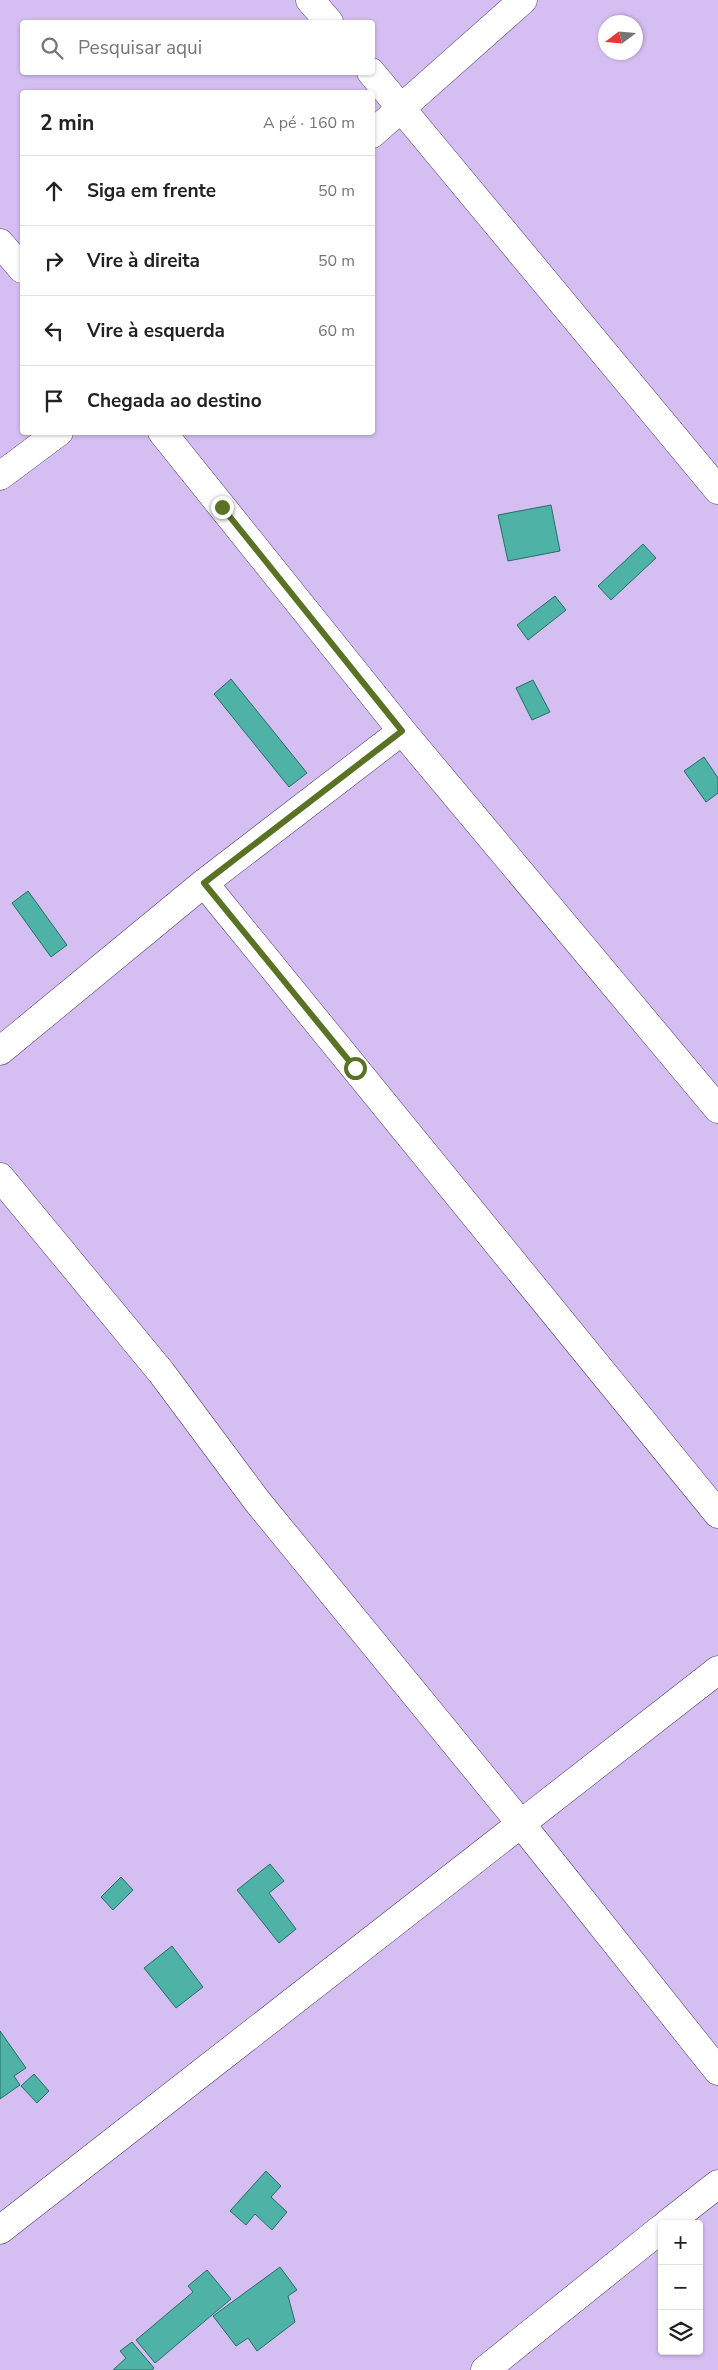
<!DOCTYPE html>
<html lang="pt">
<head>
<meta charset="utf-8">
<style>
  :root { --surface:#fff; --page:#f2f2f2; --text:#222; --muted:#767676; --line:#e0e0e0 }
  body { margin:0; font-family:"Nunito Sans",sans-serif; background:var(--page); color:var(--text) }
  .controls { position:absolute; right:15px; bottom:15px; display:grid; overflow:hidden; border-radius:5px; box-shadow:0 1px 4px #0004 }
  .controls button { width:45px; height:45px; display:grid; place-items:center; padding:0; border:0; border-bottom:1px solid var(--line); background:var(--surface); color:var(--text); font:25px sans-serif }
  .compass { position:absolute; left:598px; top:15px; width:45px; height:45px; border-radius:50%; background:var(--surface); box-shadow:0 1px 4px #0004; rotate:254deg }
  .stop { position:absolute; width:15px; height:15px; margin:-11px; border:4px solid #5a7223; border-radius:50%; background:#fff }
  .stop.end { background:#5a7223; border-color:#fff; box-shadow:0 1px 5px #0008 }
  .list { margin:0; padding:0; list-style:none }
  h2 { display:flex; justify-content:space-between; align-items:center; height:65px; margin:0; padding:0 20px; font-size:21px }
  h2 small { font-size:16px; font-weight:400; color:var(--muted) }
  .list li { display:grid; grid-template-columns:32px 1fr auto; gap:15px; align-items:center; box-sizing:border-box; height:70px; padding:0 20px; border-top:1px solid var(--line) }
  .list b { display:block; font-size:19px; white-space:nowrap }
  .list em { font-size:16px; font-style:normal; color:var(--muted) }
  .icon { flex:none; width:28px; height:28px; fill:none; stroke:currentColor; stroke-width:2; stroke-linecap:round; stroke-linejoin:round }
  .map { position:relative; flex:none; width:718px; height:2370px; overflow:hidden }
  .search { position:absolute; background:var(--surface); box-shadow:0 1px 4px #0004; left:20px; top:20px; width:355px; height:55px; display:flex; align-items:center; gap:12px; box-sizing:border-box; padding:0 18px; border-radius:5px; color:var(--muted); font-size:19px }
  .panel { position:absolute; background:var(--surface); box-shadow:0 1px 4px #0004; left:20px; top:90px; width:355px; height:345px; border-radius:5px }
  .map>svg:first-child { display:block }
</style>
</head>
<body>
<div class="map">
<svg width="718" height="2370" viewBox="0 0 718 2370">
  <rect width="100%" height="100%" fill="#d5bff2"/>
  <path fill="#4fb2a6" stroke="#256e65" d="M551 505 560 551 508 561 498 515Z
    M643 544 656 558 611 600 598 586Z
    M555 596 566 610 528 640 517 625Z
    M231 679 307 773 289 787 214 694Z
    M533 680 550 712 532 720 516 688Z
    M704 757 718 778V793L706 802 684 771Z
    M28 891 67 945 51 957 12 903Z
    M270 1864 284 1881 269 1893 296 1929 279 1943 237 1890Z
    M121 1877 133 1890 113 1910 101 1897Z
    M172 1946 203 1987 176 2008 144 1968Z
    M0 2031 26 2068 14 2076 20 2085 0 2099Z
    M34 2074 49 2091 37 2103 21 2086Z
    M266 2171 281 2186 271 2197 287 2212 272 2230 255 2214 246 2225 230 2211Z
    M280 2267 297 2290 288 2296 295 2322 257 2351 248 2338 236 2346 213 2316Z
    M207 2270 231 2299 155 2363 136 2340 193 2292 188 2286Z
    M132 2342 154 2368 152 2370H113L126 2358 120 2351Z"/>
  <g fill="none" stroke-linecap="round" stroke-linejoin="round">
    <defs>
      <path id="minor" d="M310 0 329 22
        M371 72 718 490
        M372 134 523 0
        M0 243 22 269
        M162 432 402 731 718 1109
        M0 476 59 432
        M204 883 718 1514
        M0 1051 204 883 402 731
        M0 1177 161 1372 257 1501 522 1825 718 2071
        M667 2224 718 2184
        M0 2230 718 1670
        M485 2370 662 2228"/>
    </defs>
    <use href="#minor" stroke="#503d67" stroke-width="29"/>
    <use href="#minor" stroke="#fff" stroke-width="28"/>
  </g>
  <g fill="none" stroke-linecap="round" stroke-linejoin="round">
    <path stroke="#5a7223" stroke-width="6" d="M222 507 402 731 204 883 355 1068"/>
  </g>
</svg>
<div class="controls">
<button>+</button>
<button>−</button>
<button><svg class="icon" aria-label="layers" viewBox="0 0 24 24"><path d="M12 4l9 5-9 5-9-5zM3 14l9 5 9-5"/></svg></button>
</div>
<svg class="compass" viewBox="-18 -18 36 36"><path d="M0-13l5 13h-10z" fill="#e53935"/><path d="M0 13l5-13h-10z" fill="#767676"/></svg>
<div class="stop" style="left:355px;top:1068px"></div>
<div class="stop end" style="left:222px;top:507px"></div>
<div class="search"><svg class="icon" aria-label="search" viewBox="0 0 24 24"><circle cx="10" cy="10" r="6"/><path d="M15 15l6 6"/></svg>Pesquisar aqui</div>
<section class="panel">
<h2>2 min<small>A pé · 160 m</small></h2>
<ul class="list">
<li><svg class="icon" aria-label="ahead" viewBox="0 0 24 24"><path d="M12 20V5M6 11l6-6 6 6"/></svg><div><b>Siga em frente</b></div><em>50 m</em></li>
<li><svg class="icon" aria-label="right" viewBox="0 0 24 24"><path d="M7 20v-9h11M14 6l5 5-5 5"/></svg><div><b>Vire à direita</b></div><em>50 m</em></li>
<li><svg class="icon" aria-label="left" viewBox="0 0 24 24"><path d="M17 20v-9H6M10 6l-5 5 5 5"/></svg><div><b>Vire à esquerda</b></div><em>60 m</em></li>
<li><svg class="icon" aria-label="arrive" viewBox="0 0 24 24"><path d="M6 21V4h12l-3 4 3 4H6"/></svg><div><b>Chegada ao destino</b></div></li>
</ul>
</section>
</div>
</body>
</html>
